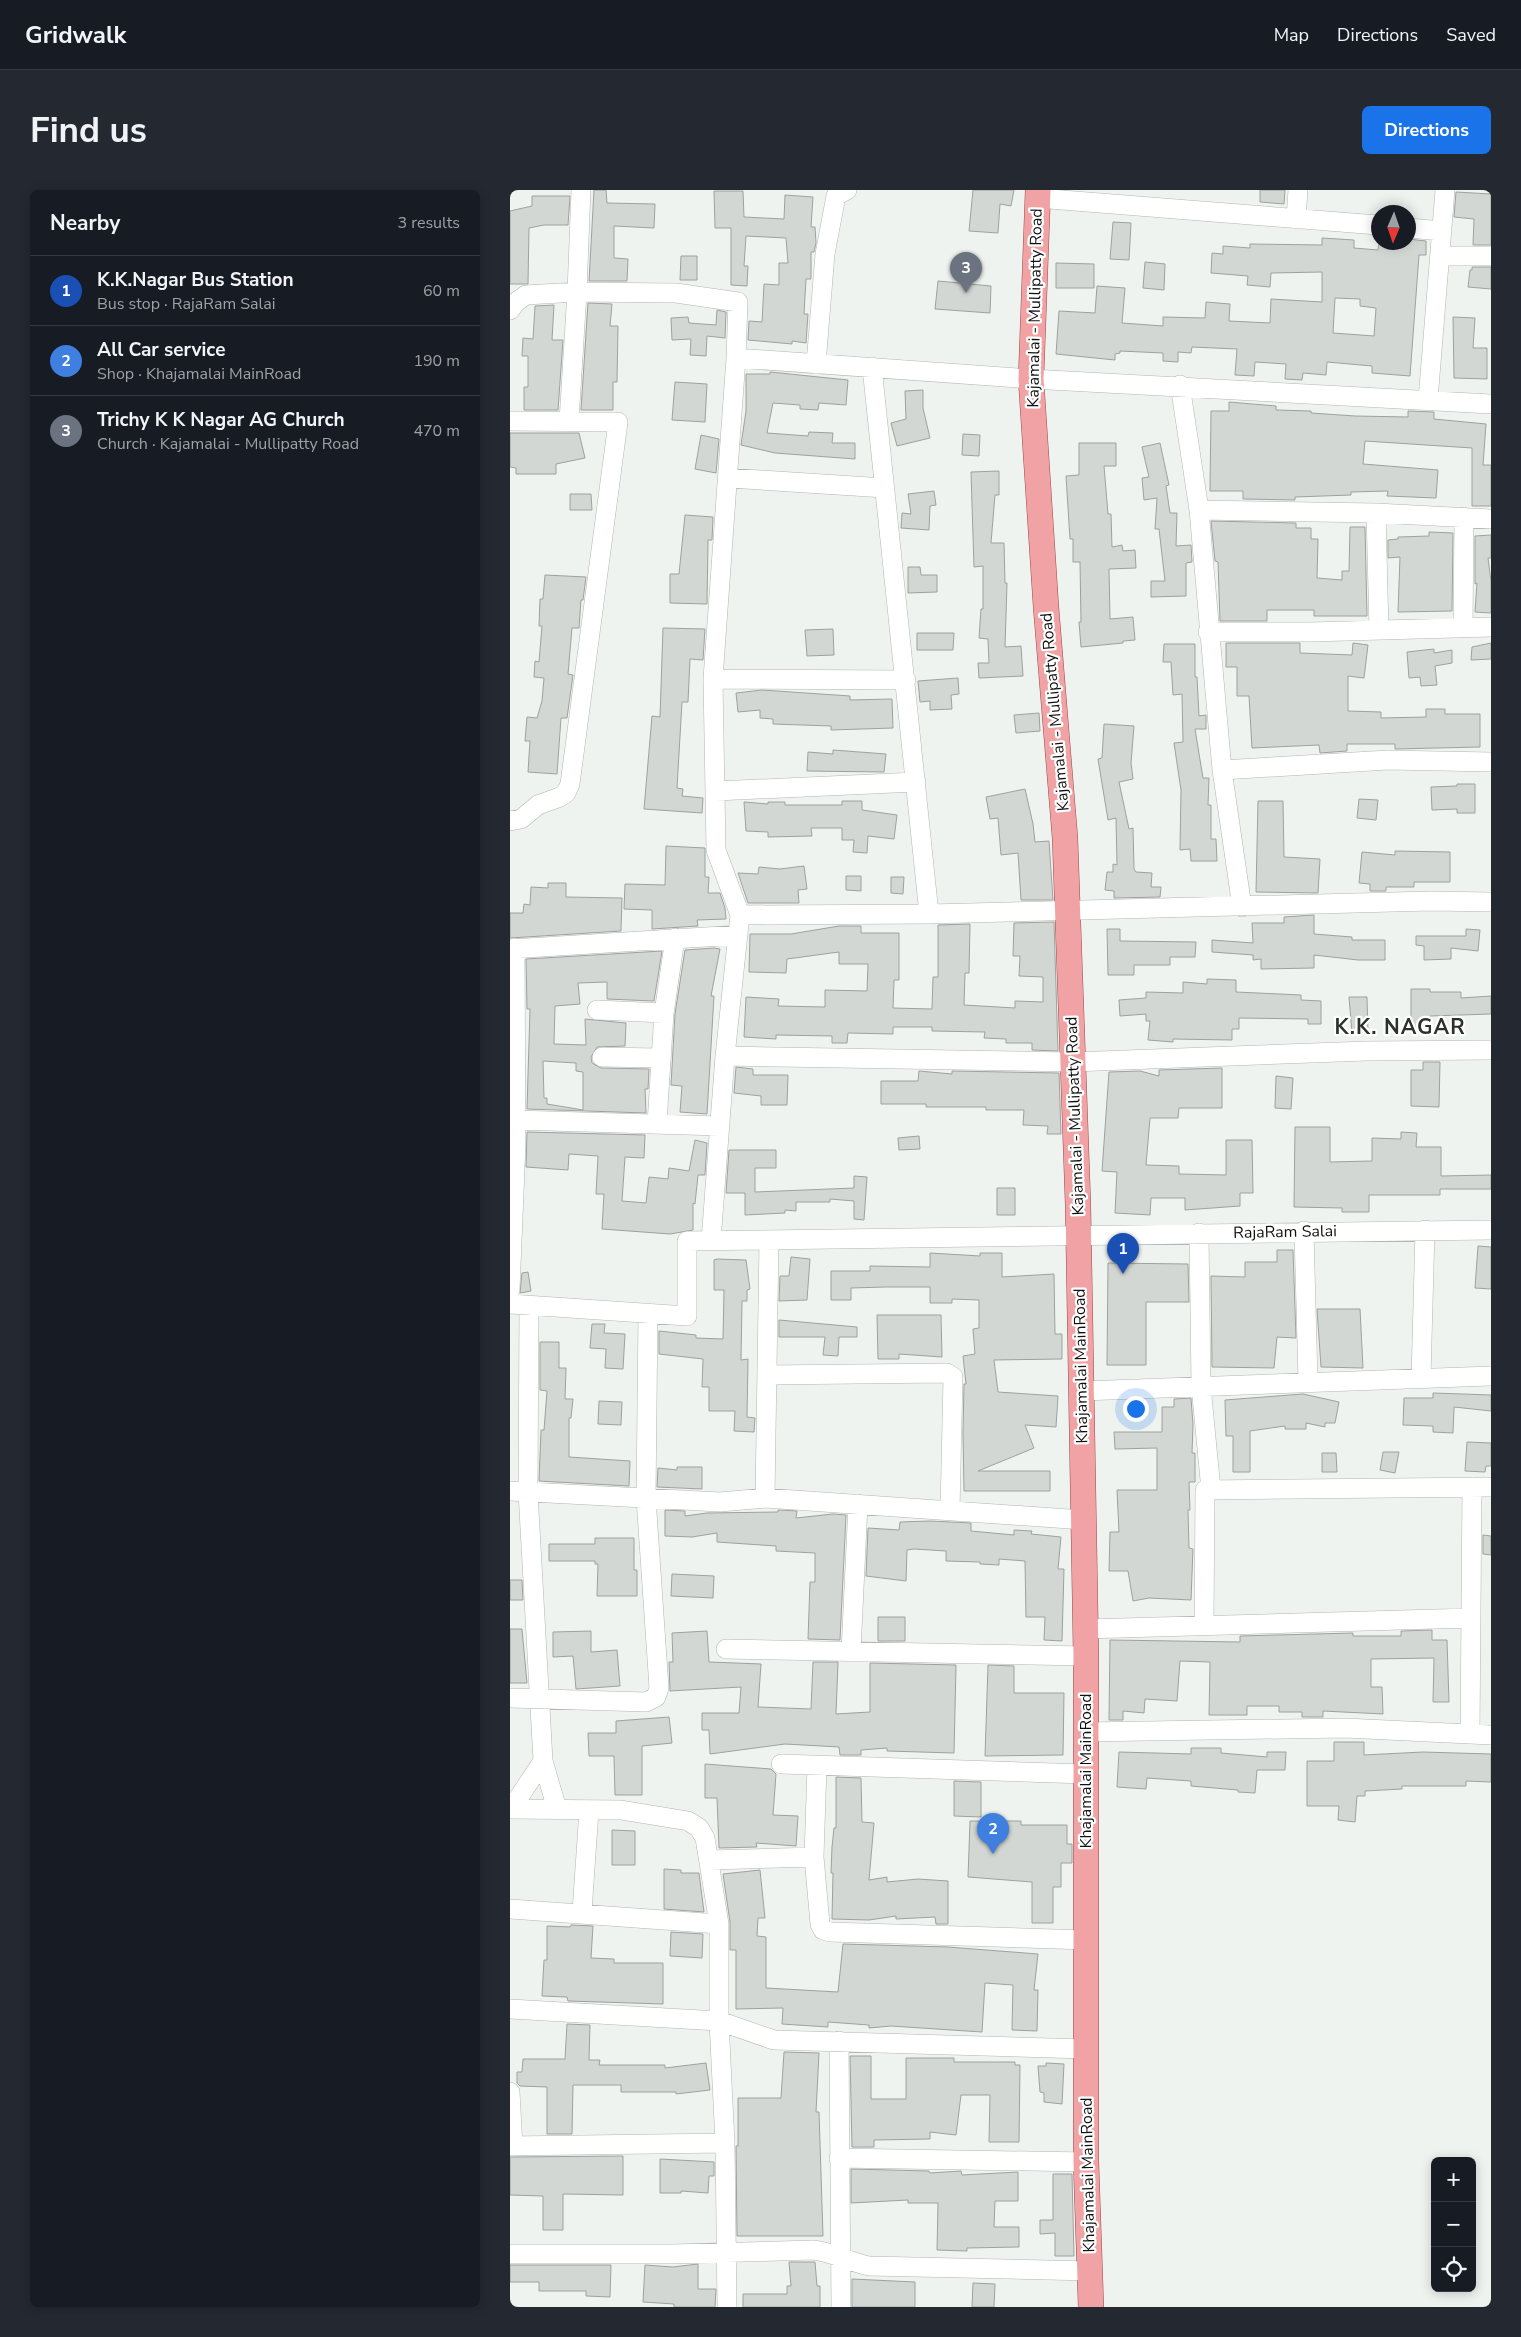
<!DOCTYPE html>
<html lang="en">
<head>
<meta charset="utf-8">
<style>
  :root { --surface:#171b24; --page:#242831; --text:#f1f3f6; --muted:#9ea1a6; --line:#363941; --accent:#1a73e8 }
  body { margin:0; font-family:"Nunito Sans",sans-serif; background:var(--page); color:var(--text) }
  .controls { position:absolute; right:15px; bottom:15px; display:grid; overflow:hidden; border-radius:8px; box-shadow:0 2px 12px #0003 }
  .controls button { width:45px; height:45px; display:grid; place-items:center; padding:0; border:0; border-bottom:1px solid var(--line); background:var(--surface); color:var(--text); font:25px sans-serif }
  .compass { position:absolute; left:861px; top:15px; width:45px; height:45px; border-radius:50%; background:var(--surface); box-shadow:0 2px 12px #0003; rotate:182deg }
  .you { position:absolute; left:625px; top:1218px; width:18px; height:18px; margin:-12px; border:4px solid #fff; border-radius:50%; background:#1a73e8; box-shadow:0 0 0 8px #1a73e833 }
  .badge { display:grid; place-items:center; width:32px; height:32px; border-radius:50%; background:var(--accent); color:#fff; font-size:16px; font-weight:700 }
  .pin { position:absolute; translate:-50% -41px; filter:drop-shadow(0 1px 2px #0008) }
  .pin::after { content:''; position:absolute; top:26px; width:18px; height:15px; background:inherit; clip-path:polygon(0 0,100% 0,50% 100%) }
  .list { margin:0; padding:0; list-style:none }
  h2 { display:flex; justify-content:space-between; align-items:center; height:65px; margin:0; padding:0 20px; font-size:21px }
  h2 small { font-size:16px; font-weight:400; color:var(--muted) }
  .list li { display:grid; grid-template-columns:32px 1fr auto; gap:15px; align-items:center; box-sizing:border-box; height:70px; padding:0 20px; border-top:1px solid var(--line) }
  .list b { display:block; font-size:19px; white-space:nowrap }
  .list p { margin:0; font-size:16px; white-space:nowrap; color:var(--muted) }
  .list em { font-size:16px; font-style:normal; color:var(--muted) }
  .icon { flex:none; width:28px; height:28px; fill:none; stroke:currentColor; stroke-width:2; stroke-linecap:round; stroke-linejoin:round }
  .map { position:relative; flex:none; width:981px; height:2117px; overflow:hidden; border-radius:8px }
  header { display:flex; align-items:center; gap:30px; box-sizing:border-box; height:70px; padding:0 25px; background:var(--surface); border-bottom:1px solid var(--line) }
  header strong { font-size:24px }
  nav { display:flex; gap:28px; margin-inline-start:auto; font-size:18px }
  .intro { display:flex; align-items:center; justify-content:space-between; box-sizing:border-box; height:120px; padding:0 30px }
  h1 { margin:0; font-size:35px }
  .button { padding:12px 22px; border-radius:8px; background:var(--accent); color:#fff; font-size:18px; font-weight:700 }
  main { display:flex; gap:30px; padding:0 30px }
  aside { flex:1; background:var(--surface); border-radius:8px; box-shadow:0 2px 12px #0003 }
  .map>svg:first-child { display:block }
</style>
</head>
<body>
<header>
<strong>Gridwalk</strong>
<nav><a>Map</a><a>Directions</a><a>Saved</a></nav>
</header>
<div class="intro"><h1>Find us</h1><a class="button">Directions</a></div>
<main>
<aside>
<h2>Nearby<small>3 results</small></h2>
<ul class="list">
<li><span class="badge" style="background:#1a4fb4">1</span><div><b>K.K.Nagar Bus Station</b><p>Bus stop · RajaRam Salai</p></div><em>60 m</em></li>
<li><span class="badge" style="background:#3f7fe0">2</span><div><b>All Car service</b><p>Shop · Khajamalai MainRoad</p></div><em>190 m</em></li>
<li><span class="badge" style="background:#6b7280">3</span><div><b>Trichy K K Nagar AG Church</b><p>Church · Kajamalai - Mullipatty Road</p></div><em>470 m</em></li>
</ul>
</aside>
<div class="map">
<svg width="981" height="2117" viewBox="0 0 981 2117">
  <rect width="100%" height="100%" fill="#eef3ef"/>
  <path fill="#d2d7d3" stroke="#9da29e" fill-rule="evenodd" d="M84 0H96L97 13 145 14 144 38 104 36V68L118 69 117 91H79Z
    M463 0H504L501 16 490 14 488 43 459 41Z
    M750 0H775L774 14 750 12Z
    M204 1H233L234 27 274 29 275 5 303 7 301 37H305L306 53 304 62H301V89H296L294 124H298L296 153 282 151V154L238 150 239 131 252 132 254 94 269 95V73H278L276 48 236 46 234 76H238L237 96 221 95V38H205Z
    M946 2 981 4V55H963L964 29 944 27Z
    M22 6H60L58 35H34L19 38 18 94H0V21L22 16Z
    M603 32 621 33 619 70 600 69Z
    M812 48 844 50V58L868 60 869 52H898V49L916 51V65H909L900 186 862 183V176L817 172 816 185 793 183 792 190 775 189 776 174 745 172 744 186 725 185 727 159 682 157 681 163 668 162V172L653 171V163L610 161V163L605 164V170L546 164 549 121 585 123 587 96 615 98 612 133 653 136V127L695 128 696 112 720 114 719 131 760 133 761 109 812 112V82L761 83 760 97 737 95 738 86 701 83 702 63 713 64V56L740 58V54L812 55ZM825 108 850 109V116L866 118 864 146 823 143Z
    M171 66H187V90H170Z
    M635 72 655 74 654 100 633 98Z
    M546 73 584 74V98H546Z
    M962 77H981V99L958 97 960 80H962Z
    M428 91 481 96 480 123 425 119Z
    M78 113 102 114 100 136H108L107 192H103V220H71Z
    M44 115 42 150H53L48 220H14V197H18V166H12L13 148 23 149 25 116Z
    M207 120 216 122 215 148 197 146 196 166 180 165 181 149 162 150 161 128 178 127 179 133 206 135Z
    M943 127 965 128 963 158H977V189L944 188Z
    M260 182 338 190 336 215 309 213 308 220 290 219V215L263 213 257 243 298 246 299 242 323 243 322 253H345V269L265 263 231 255 236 221V184H260Z
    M165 192 197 194 195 232 162 230Z
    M413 200V218L420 248 387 256 381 233 396 229 395 201Z
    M719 212 766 216V220L801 221V223L845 226 898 227V221L924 222V229L976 234 973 275H981V316H962V258L855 251 853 274 928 280 926 308 877 306 878 301 841 302V305L785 307V310L733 309V301H700L701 221H719Z
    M0 243H69L75 268 46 274V284H6V278L0 277Z
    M453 244 470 245 469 266 452 265Z
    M191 245 209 249 206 283 185 279Z
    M569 253H606V276H594L598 324H601L602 357 612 355 613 361 625 360 626 378 599 379 600 429 623 427 625 450 613 451V453L571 457 569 432H571L570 372H563V349H560L556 286 569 285Z
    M650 253 659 295 656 296 660 323H667L666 356 681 355 682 372 676 373V406L641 407V391H655L649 339H645L647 308 634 310 632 288 639 287 632 257Z
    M489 281V305H485L481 353H494L495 393H497L495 457 511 456 513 486 469 488 468 473H479L478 449 469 448 471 419H473V376L464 377 461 282Z
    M424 301 426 315 420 316 419 340 391 338 392 323 401 324 398 304Z
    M60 304H81L82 320H60Z
    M175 325 203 327 202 350H198L197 414 160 413V384H169Z
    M701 331 786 333V338H801V349H808L807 388 832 390V381H839L840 337H855L857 426H804V420H757V431H710L708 372 705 371Z
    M919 342 943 343 942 421 888 422 890 367 878 368V350L888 349V347L919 346Z
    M981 345V368H978L981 391V423L965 422 967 393 965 394V346Z
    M398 377H410L411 385H427V402L398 403Z
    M35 385 76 387 73 410H71L69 438H62L58 484 63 485 57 528H51L47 584 18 582 20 551H15L17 527 27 528 32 511 34 488 24 487 25 471 29 472 32 436H29L30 409H33Z
    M153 438 195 439 193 470 180 469 178 512H172L167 598 173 599 172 606 193 608 192 623 134 619 142 526 150 527Z
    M323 439 324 465 297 466 295 440Z
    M407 443H444L443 460H407Z
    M716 453H790V463L842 465 843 453 858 455 854 488 838 486V521L871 522V528L916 527V519H935V524H970V557L885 559V554H837V561L810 563 809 555 742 558 739 506H727V477H716Z
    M981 453V469L961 470 962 457Z
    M654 454H685V487H687L689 526 696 525V539H685L693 588H699L698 615H701V649H706L707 671H681L680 659 670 660 671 600 664 553 673 552 672 504 663 505 661 472H653Z
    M924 459V463L942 460V473L925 476 927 495 911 496 910 487 899 488 897 462Z
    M448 488 449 504 441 505 442 519 420 520V511L410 512 408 491Z
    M252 500 340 506V510L382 509 383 538 321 540V536L263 534V529L250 528V520L228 522 226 503Z
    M529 523 530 541 506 543 504 525Z
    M594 534 624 536 621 573 623 589 609 592 619 639 623 638 624 679 626 682 642 683 641 697H651L650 707 604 708V701L595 700 597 682H603V674L607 675 606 628 598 630 588 569 592 568Z
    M323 560 376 564 374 582 297 581 298 562 323 564Z
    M947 594H965V623H947V619L922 620 921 597 947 596Z
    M515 599 523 634 525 652 539 651 543 710H511L508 663 491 665 488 628 480 629 476 607Z
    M849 609 868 610 866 630 847 628Z
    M332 611H352V620L387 625 384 649 358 646 357 663 343 662 344 650H332V638H301L302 646 258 647V642L236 641 234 612 258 614V612H275V615H332Z
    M748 611H773L774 667 810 669 808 703 746 702Z
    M156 656 195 658V687H199L198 703H210L215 718 216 729 187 730 188 736 142 739V720L114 719 115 694 155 695Z
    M885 661 940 662V692H904V697H876V701H860V694L849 693 852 662 885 665Z
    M294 676 297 699 288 700 289 713H238L228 683 248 684 249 677 270 679Z
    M336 686H351V701L336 700Z
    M381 687H394L393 704 381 703Z
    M38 693H56V707L112 708 111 741 0 748V723H13L14 714 20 715 21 697 38 698Z
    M804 725V744L842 747V750H875V770H848L804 765V778L751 779V769L743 770V765L702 762V750L743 753 742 733H774V727Z
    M544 732 548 861 522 860V853H496V849L474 848 475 842 422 841V837H383V844L338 843 337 853H322V846L266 845V849L234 847 236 807 269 809 268 816 315 817V800L357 801 358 774H329V762L277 769 276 783 239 782 240 744H281L329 736H351V743H389V790H384L383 818 422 819 423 787H428V735L460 734 459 783H455L454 815 505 818V811L533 812V787L509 786 510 766H503L504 733Z
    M597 739H610V751L686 752 685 767H660V775H624V785H598Z
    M956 739 970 740 968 761 941 758V769L914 770V756L906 755V746H956Z
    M204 758 210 759 201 806H204L197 924 170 922 172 896 161 895 165 824 175 760Z
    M152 761 144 811 97 809V792L68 793 70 814 45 816 44 854 76 855 75 829 116 833 115 856 87 857 81 867 82 873 91 878 139 879 138 899H135L136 923 17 919 20 819H17L16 769ZM33 871 66 873V881L73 882V920L37 914V908H34Z
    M697 789 726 790V802L791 805V810L811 811V834H798V829L729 828V839H722V850L663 849V852L638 850 640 831H636V824L610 826 609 810 636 808V802L673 803V792L697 794Z
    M901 799H920V802H951V808L981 806V824L920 826V837H901Z
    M839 807H857L858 842 842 843Z
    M913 872H930L929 917 901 916V880H913Z
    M226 877 243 879V885H278L277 915H251V906L224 903Z
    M712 878V918H669L668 928H640L636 975 669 976V984L716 985V950H742L743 1003H730V1016L675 1020V1008H641L640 1025 605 1023 607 982 592 981 599 882 630 881 649 886V880Z
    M409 881 442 884V881L549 883 551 944H537L538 936 513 935 514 920H476V917H416V914H371V891H408Z
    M766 886 783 888 781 919 765 918Z
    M785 937H820V972L862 971V948L891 949V942L907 943 906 957H931V986L981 985V999H930V1005H859V1022H832V1018L784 1017Z
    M17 942 135 945 134 968 115 967 112 1011 136 1013 139 987 158 989 159 978 179 981 185 950 197 953 195 985H188L185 1014 183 1013V1040L160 1044 92 1039 94 1004H86L88 966 59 964 58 980 16 977Z
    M409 946 410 959 389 960 388 948Z
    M219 960H266V978H245V1002L344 998V986L357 987 354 1030 344 1029V1011L320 1009V1012H286V1021L275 1020V1023L235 1025V1003H216Z
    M487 998H505V1025H487Z
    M968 1056 981 1057V1099L965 1098Z
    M767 1060H783L786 1148 767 1147 764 1178 702 1177 701 1086 735 1087V1072H767Z
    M420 1063 470 1066V1063H492V1087L544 1084 545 1144H552V1169L484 1170 488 1202 548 1206 546 1237 515 1235 524 1258 468 1281H540V1301H454L453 1242 454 1194H456L453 1166 465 1164 463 1139 469 1138V1110L442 1109V1113H420V1097H375L341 1098V1110H321V1081H360V1076L420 1077Z
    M281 1067 300 1069 297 1110 269 1111 270 1086H279Z
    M207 1069 236 1070 240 1099 237 1100V1111H232L231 1170 238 1169 237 1227 245 1228 244 1242 224 1241 225 1221H199V1197H192L193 1169 149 1164V1141L186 1145V1148L213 1149 214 1100H204V1070Z
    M598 1073 678 1074 679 1112H636V1175H597Z
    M18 1082 21 1101 10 1103 12 1083Z
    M807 1119H850L853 1178 811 1177Z
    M367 1125H431L432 1167 389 1164V1169H368Z
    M269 1130 347 1137V1147H329L328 1166 313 1165 315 1147H269Z
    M82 1134H95L94 1143 115 1144 113 1179 95 1178 96 1159 80 1158Z
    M30 1152H49V1178H56L55 1209H63L61 1228H59V1267L120 1271 119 1296 29 1291 31 1240H34L37 1201 30 1200Z
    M923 1203 981 1205V1221L944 1217 943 1243 923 1242V1236L893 1235 894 1208H923Z
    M793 1204 829 1212 825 1233H815V1237L796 1233V1239H775V1236L740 1241V1282H723V1246H716L715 1210Z
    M681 1208 683 1235 682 1263H685V1292H679L680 1320H678L679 1358 683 1359 681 1410 639 1408 623 1411 618 1381H599L600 1342H609L607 1300H647V1258L605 1259 604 1242H652V1217H664V1209Z
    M89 1211 112 1212 111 1235 88 1234Z
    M957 1252 981 1253V1276H976L975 1282 955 1281Z
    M873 1262H889L885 1283 870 1280Z
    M812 1263H826L827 1282H812Z
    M167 1277H192V1299L147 1297 148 1278 167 1280Z
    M155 1320 175 1321V1326L197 1323 268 1322V1320L287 1321 286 1328 323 1324 336 1325 330 1450 298 1449 300 1392H305V1363L266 1361V1356L207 1352V1343L182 1347 155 1346Z
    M420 1331 461 1333V1341L504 1345V1340L522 1341 521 1344 551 1347 548 1379H554L552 1451 534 1450 535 1427H516L515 1371 489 1369V1375L470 1374V1372L436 1371V1361L404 1359 397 1360 396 1391 356 1386 358 1338 389 1340 390 1332Z
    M973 1345 981 1346V1365L973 1364Z
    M85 1348H124V1380H127V1406H87L88 1374H85V1371H39V1354H85Z
    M162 1384 204 1386 203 1408 161 1406Z
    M0 1390H12L13 1410H0Z
    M368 1427H395V1451H368Z
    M0 1439H12L17 1493H0Z
    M922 1440V1450H937L939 1512H923L924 1468 861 1469V1497H872L873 1524 813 1521V1527H792V1522H769V1516H737V1525H699L700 1472 670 1471 667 1511 635 1509 634 1523 613 1521V1530H599L600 1450 730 1452V1446L843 1443V1446H891V1441Z
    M81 1441V1462L107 1460 110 1496 66 1499 63 1466 43 1467V1442Z
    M197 1441 199 1472 251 1474 248 1517 301 1519 303 1472H328L326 1524 360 1522V1473L446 1475 444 1563 377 1561V1558L351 1560V1565H330L329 1557 275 1554 200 1564 199 1540H192V1523H229L231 1497 160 1501 159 1472H163L162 1443Z
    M478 1475 504 1476V1503H554L553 1565 475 1566Z
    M159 1527 162 1553 132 1556V1605H105L104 1566H79L78 1543H106V1531Z
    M824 1552H854V1565L913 1562 981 1564V1592L956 1591V1596H892V1599L855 1601V1606H847L845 1632 828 1630 829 1616H797V1571H824Z
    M681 1558H711V1563L757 1567V1562H776L775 1580H747L745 1603 728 1602V1600L681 1596V1591L637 1588 636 1599 607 1597 609 1562 681 1564Z
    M195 1574 261 1579 266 1584 263 1625 288 1626 286 1656 246 1653 247 1657 209 1658 207 1608H195Z
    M326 1587 351 1588 352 1632 364 1633 359 1690 377 1687V1692L408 1689 438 1691V1734H426L425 1727 386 1729V1726L359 1730 322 1729 323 1683H321L322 1657 324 1638H326Z
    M444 1591 471 1592V1627L444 1626Z
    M460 1631H511V1635H557V1654H562V1673H551V1697H543V1733H522V1692L458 1687Z
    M102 1640 125 1641V1675H102Z
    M154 1679 171 1680V1683H189L194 1722 154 1719Z
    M250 1680 255 1728H248L247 1746 256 1747V1798L328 1802 333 1754 438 1757 528 1764 524 1800H528L527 1841 502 1840 503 1795 475 1793 472 1842 381 1836 359 1838V1835L318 1832V1837L272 1834 273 1818 226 1819V1760H220V1732L213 1684Z
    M61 1735 83 1736 81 1768 104 1769V1773H153V1814L58 1811 57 1807 32 1806 34 1770H37V1736L60 1737Z
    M161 1742 193 1744 192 1768 160 1766Z
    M57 1834 80 1835 79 1870H90L89 1875H155V1878L196 1873 200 1900 166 1904V1902H111V1895H63L62 1944H37V1897L10 1896 7 1893V1882H12L13 1869H55Z
    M274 1862 309 1863 306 1922H309L313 2046H227L226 1956H228V1908H271Z
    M340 1866H361V1909H396V1868H444V1872H505V1875H510L509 1952H479L480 1905H451L446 1945 420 1942V1949L364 1950V1957H342Z
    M536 1873 554 1874 552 1914 534 1912V1903L530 1902 528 1876H536Z
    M113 1966V2005L53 2004V2040H33V2006L0 2005V1967Z
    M150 1969 204 1972V1986H199L198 2003 171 2001V2003H150Z
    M341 1979 419 1981 420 1983 451 1981 452 1985 508 1982V2011H485L484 2037H509V2057L457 2058V2061L427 2060 428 2013H398V2010L341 2013Z
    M543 1984H562L564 2066H545V2043L530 2044V2030H543Z
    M279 2072H305L307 2096H310V2117H233V2104H277V2096H281Z
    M188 2074V2099H206L205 2117H164V2114L133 2112 135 2075 163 2077Z
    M0 2075H101L100 2107 76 2106V2101H29V2092H0Z
    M342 2089 405 2092V2117H342Z
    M463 2093 485 2094 484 2117H462Z"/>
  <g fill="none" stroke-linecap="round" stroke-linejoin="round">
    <defs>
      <path id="minor" d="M71 0 67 102 166 103 228 112 226 168 521 189 981 214
        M527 8 868 35
        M786 29 788 0
        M898 38 932 41
        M930 66H981
        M0 120 6 112 16 105 67 102 59 231
        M226 168 203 489 206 660 230 725
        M306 174 315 64 326 6 337 0
        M362 177 419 724
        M670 195 689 320 712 580 732 717
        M918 210 935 0
        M0 231 108 232 60 594 56 603 50 607 28 615 11 629 0 631
        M219 288 375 298
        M689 320 866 323 981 329
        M866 323 869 440
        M953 438 954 327
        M698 442H800L981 437
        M203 489 396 490
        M712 580 878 570 981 572
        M206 601 406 592
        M0 759 228 745
        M87 820 154 823
        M215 866 562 872 857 861 981 860
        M92 867 149 868
        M5 930 210 936
        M147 934 154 823 165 748
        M794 1041 798 1191
        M689 1043 691 1196 701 1300
        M201 1051 215 866 230 725 419 724 921 711 981 712
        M0 1100 6 954 5 758
        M0 1114 177 1126V1051L981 1040
        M19 1116 18 1302 33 1571 47 1619
        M258 1185 437 1183 443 1187 440 1321
        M911 1188 915 1040
        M572 1201 981 1186
        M0 1301 210 1312 255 1308 574 1330
        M255 1308 259 1050
        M694 1436 695 1300 981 1297
        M575 1439 961 1428
        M216 1459 576 1466
        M341 1462 348 1314
        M0 1508 136 1512 146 1507 149 1498 136 1308 138 1123
        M575 1542 835 1538 981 1545
        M960 1544 962 1297
        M271 1574 575 1584
        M307 1576 304 1667 310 1734 313 1740 320 1742 577 1750
        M0 1619 111 1620 178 1631 189 1638 195 1648 209 1734
        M1 1619 33 1571
        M199 1670 304 1667
        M0 1719 209 1734V1831L215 1953
        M72 1722 79 1620
        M0 1819 209 1831 264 1850 576 1859
        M329 1851 331 2117
        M0 1902 3 1956
        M0 1956 215 1953 217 2117
        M329 1968 576 1972
        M0 2064H161L303 2060C323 2062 339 2072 359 2076L580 2081"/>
      <path id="major" d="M528 0 521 189 536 417 555 648 568 1015 576 1466V1972L581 2117"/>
    </defs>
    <use href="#minor" stroke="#b1b7b2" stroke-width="20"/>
    <use href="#major" stroke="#9b4749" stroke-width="26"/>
    <use href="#minor" stroke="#fff" stroke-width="19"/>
    <use href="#major" stroke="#f1a2a4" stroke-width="25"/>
  </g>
  <g text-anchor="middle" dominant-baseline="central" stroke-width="4.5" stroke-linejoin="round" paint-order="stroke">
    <g font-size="16" fill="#0f1110" stroke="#fefffe">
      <text transform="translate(525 118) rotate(-89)">Kajamalai - Mullipatty Road</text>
      <text transform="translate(545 522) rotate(-95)">Kajamalai - Mullipatty Road</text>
      <text transform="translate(565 926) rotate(-92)">Kajamalai - Mullipatty Road</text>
      <text transform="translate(775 1042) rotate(-1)">RajaRam Salai</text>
      <text transform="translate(571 1176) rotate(-91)">Khajamalai MainRoad</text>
      <text transform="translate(576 1581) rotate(-90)">Khajamalai MainRoad</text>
      <text transform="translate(578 1985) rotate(-91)">Khajamalai MainRoad</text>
    </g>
    <g font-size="21" font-weight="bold" letter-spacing="1" fill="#2d312e" stroke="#fefffe">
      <text x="890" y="837">K.K. NAGAR</text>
    </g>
  </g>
</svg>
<div class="controls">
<button>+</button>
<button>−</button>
<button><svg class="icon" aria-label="locate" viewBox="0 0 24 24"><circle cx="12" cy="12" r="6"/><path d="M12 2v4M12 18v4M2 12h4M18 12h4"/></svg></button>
</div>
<svg class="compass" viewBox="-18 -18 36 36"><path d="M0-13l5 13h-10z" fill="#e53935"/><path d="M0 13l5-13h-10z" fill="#9ea1a6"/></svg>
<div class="you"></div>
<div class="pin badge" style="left:613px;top:1084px;background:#1a4fb4">1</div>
<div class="pin badge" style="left:483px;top:1664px;background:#3f7fe0">2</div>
<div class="pin badge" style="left:456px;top:103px;background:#6b7280">3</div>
</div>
</main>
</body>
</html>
